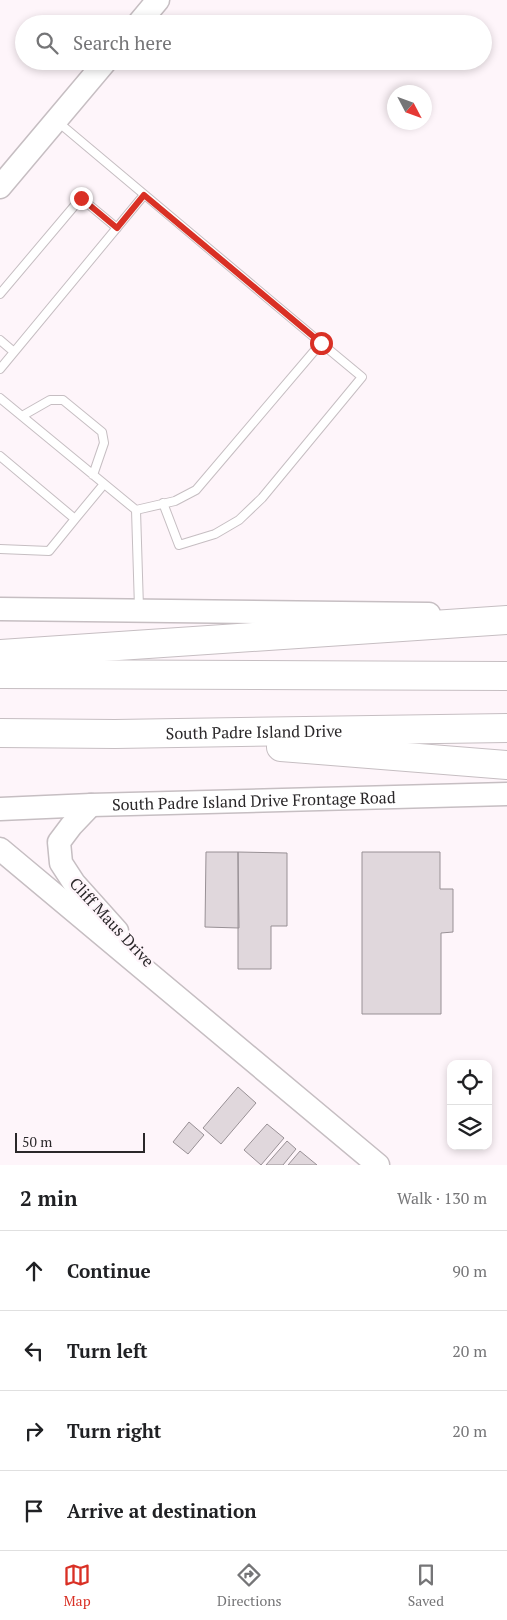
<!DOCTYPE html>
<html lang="en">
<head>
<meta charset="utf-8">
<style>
  :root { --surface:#fff; --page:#f2f2f2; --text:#202124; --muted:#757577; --line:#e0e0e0; --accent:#d93025 }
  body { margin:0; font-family:"PT Serif",serif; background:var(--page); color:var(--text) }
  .controls { position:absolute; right:15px; bottom:15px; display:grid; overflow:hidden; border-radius:10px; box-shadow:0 2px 8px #0003 }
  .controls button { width:45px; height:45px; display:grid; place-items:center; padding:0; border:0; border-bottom:1px solid var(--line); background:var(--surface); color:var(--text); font:25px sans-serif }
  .compass { position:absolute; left:387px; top:85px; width:45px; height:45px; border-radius:50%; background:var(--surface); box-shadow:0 2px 8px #0003; rotate:131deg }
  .scale { position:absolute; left:15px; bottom:12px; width:130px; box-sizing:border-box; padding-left:5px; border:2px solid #2a2729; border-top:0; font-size:14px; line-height:18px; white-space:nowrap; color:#2a2729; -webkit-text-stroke:4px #fef5fa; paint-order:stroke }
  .stop { position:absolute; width:15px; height:15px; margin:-11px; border:4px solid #d93025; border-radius:50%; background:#fff }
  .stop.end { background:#d93025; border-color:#fff; box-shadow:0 1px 5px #0008 }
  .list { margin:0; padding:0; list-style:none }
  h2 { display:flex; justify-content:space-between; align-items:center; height:65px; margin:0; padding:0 20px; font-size:21px }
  h2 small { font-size:16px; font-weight:400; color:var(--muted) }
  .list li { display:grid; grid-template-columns:32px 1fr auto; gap:15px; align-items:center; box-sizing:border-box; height:80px; padding:0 20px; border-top:1px solid var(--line) }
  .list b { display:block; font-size:19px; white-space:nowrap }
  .list em { font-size:16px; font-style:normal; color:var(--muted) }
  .icon { flex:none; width:28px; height:28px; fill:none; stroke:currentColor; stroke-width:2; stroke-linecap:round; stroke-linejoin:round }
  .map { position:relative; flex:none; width:507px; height:1165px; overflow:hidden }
  .search { position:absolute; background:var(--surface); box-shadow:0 2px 8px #0003; left:15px; right:15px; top:15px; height:55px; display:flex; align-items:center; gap:12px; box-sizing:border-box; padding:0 18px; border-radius:28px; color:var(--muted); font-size:19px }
  .sheet { height:385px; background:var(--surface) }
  nav { display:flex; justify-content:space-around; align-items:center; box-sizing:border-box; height:70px; border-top:1px solid var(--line); background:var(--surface); font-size:14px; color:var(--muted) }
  nav a { display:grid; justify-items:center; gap:2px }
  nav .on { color:var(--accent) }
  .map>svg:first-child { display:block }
</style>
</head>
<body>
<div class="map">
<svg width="507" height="1165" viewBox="0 0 507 1165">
  <rect width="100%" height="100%" fill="#fef5fa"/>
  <path fill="#e0d7dc" stroke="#989095" d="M206 852H238L239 928 205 927Z
    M238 852 287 853V926H271V969H238Z
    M362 852H440V889H453V932L441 933V1014H362Z
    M238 1087 256 1103 221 1144 203 1128Z
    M189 1122 204 1135 188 1154 173 1142Z
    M267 1124 284 1138 261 1165 244 1150Z
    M287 1141 296 1149 283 1165H266Z
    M300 1151 317 1165H288Z"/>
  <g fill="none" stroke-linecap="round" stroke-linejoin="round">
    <defs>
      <path id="lane" d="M58 122 321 343 196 490 175 501 136 510
        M0 294 81 198 117 228
        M0 340 14 352
        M0 369 144 195
        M0 398 136 510 139 608
        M22 416 50 400H63L102 432 104 443 93 475
        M0 456 75 519 104 484
        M163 503 179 545 215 534 239 520 262 498 362 377 321 343
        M0 549 49 551 75 519"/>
      <g id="secondary">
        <path d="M138 24 158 0"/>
        <path d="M0 187 106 61"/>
        <path d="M0 609 429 614"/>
        <path d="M91 805 71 826 59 842 61 863 74 883 117 931"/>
        <path id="s1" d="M0 809 91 805 507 794"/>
        <path d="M0 849 378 1165"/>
      </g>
      <g id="highway">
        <path d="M0 654 507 620"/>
        <path d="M0 674 507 676"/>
        <path id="s2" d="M0 733 115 734 507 728"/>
        <path d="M281 747 507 765"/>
      </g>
    </defs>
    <use href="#lane" stroke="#c6bec2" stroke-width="10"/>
    <use href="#secondary" stroke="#c6bec2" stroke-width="25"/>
    <use href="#highway" stroke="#c6bec2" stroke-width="30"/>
    <use href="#lane" stroke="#fff" stroke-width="8"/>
    <use href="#secondary" stroke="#fff" stroke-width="22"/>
    <use href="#highway" stroke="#fff" stroke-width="28"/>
  </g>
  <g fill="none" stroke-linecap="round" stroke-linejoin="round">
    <path stroke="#d93025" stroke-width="6" d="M81 198 117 228 144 195 321 343"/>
  </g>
  <g text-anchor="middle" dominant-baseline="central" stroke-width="5" stroke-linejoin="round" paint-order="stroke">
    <g font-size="16" fill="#2a2729" stroke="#fef5fa">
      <text stroke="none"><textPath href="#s2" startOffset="254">South Padre Island Drive</textPath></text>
      <text stroke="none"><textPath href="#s1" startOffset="254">South Padre Island Drive Frontage Road</textPath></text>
      <text transform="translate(112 922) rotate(47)">Cliff Maus Drive</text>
    </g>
  </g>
</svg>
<div class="controls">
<button><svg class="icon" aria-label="locate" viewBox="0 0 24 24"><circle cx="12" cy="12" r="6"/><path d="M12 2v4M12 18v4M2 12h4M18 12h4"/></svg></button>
<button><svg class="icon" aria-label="layers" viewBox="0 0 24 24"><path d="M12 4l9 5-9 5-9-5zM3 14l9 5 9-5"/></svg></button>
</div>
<svg class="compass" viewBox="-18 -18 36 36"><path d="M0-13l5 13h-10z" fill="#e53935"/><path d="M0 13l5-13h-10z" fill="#757577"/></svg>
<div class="scale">50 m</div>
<div class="stop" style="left:321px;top:343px"></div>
<div class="stop end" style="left:81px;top:198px"></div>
<div class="search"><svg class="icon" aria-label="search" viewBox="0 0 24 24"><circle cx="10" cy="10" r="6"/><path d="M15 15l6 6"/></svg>Search here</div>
</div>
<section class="sheet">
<h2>2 min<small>Walk · 130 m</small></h2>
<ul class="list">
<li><svg class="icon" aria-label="ahead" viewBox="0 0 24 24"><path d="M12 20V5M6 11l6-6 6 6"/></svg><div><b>Continue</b></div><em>90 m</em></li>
<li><svg class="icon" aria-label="left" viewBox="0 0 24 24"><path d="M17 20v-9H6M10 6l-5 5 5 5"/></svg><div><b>Turn left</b></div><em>20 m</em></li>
<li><svg class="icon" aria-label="right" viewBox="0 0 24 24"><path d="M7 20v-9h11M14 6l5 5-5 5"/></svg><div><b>Turn right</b></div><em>20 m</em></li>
<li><svg class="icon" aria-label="arrive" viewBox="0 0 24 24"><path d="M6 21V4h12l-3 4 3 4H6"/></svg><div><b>Arrive at destination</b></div></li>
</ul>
</section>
<nav>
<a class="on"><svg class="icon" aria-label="map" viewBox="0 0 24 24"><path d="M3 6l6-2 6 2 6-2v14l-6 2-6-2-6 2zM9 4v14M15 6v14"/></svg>Map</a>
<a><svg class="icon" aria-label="directions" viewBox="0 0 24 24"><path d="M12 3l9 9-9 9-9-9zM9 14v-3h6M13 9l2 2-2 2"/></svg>Directions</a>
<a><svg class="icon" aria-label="saved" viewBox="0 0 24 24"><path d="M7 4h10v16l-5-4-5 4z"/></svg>Saved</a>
</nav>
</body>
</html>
